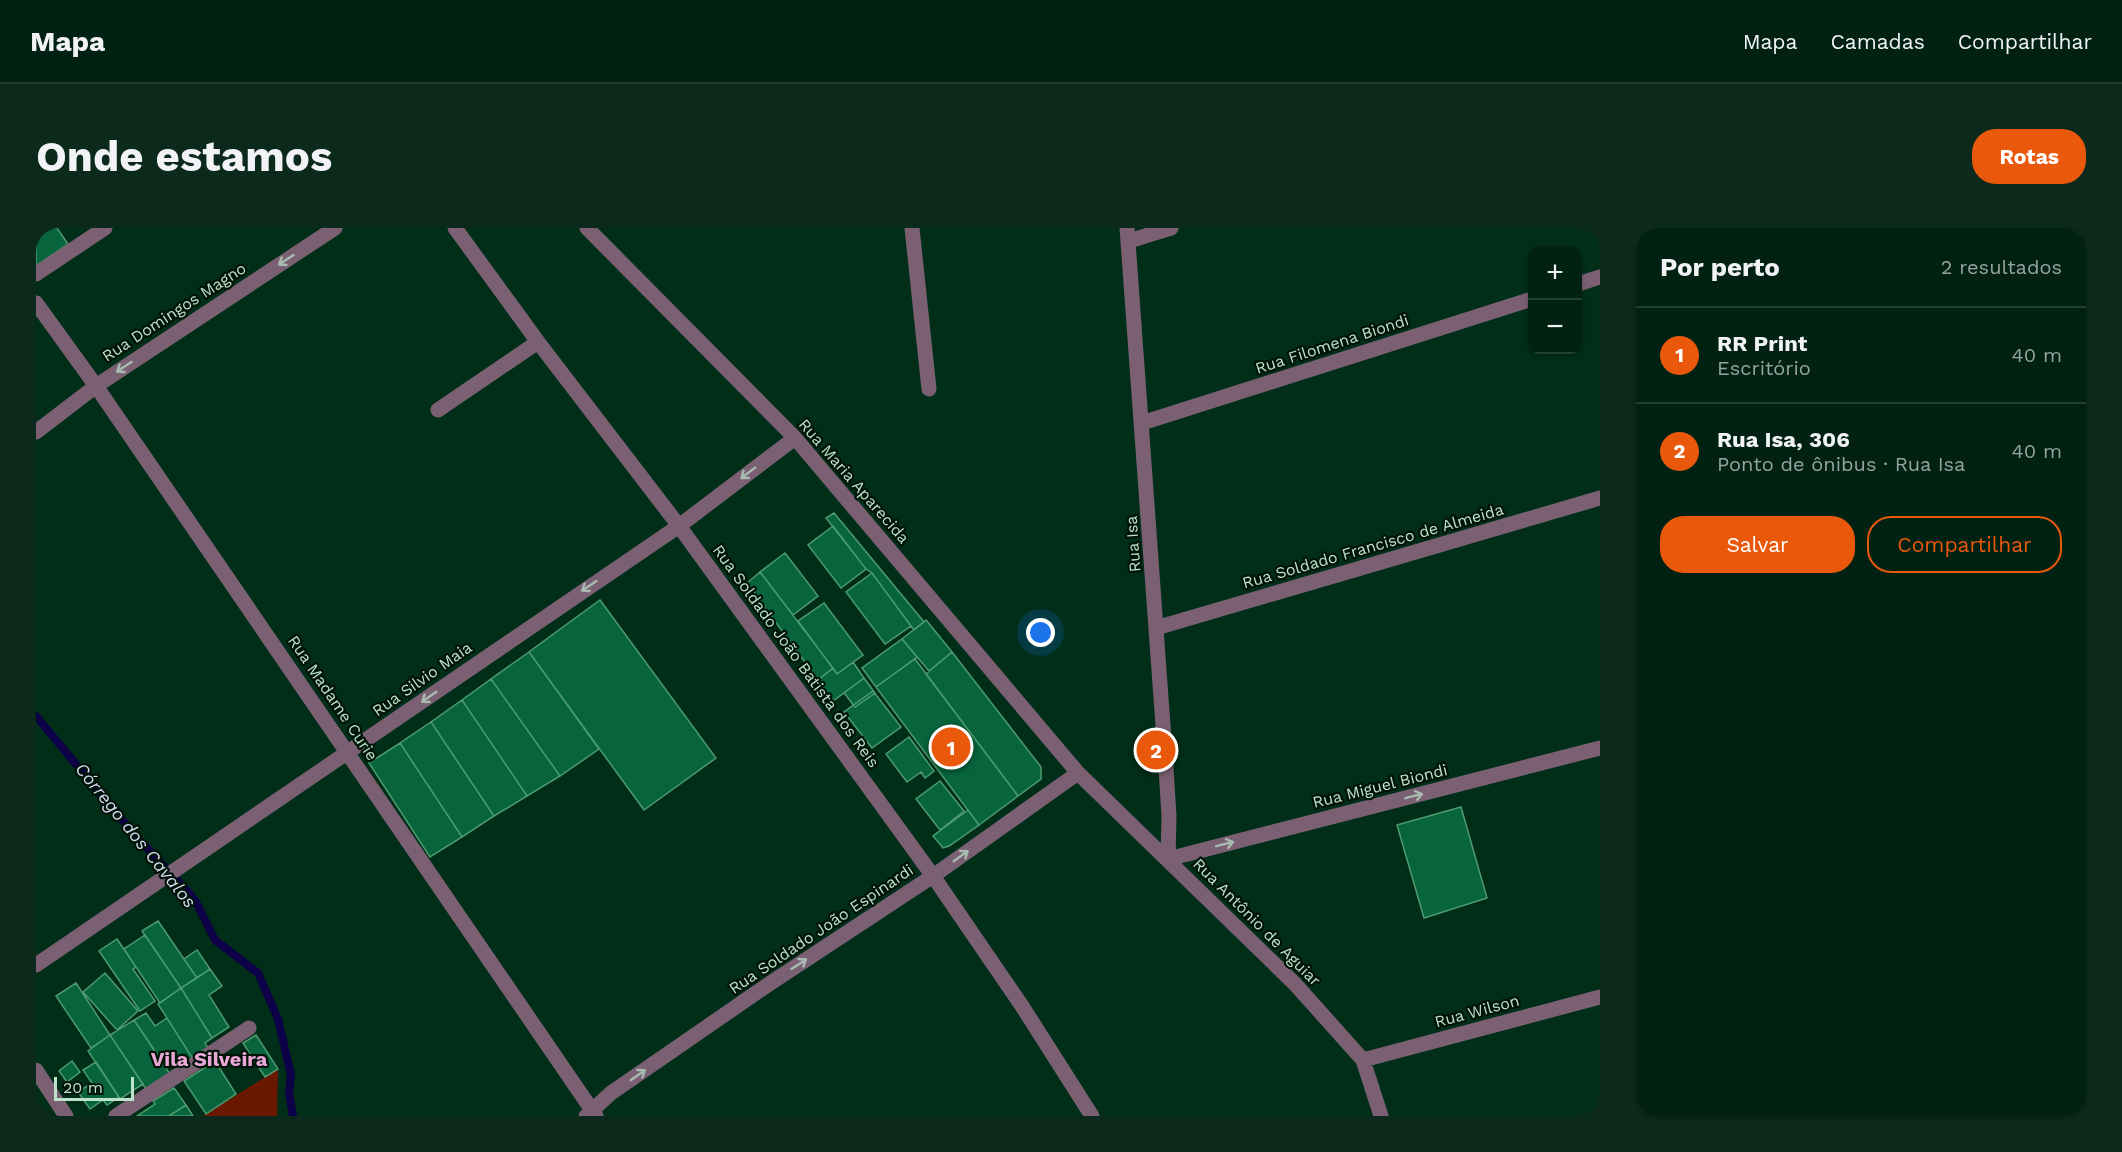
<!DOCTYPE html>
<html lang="pt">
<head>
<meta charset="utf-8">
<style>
  :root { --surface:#012213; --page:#0b2a1c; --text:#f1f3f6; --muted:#96a4a0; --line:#233f33; --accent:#ea580c }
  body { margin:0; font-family:"Work Sans",sans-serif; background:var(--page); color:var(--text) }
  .controls { position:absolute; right:18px; top:18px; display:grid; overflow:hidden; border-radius:12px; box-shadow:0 2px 4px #0004 }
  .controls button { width:54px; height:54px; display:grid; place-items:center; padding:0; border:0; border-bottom:2px solid var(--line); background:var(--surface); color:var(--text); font:30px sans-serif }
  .scale { position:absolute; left:18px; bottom:15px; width:80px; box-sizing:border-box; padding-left:6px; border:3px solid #bce2ca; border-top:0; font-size:16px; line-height:21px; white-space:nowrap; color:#bce2ca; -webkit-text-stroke:4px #001307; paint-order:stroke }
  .you { position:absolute; left:1005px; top:405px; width:21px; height:21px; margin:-15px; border:4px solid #fff; border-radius:50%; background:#1a73e8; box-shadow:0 0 0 9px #1a73e833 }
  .badge { display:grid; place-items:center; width:39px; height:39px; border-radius:50%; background:var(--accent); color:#fff; font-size:20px; font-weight:700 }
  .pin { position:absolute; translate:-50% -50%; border:3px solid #fff; box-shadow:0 2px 6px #0006 }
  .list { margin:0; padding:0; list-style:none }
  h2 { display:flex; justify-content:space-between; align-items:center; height:78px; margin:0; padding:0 24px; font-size:26px }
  h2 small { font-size:20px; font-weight:400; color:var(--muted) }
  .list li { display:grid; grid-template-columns:39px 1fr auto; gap:18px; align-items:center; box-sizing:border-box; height:96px; padding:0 24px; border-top:2px solid var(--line) }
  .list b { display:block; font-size:22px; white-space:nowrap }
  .list p { margin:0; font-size:20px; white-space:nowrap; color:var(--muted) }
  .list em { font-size:20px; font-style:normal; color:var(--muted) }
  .actions { display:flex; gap:12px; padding:18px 24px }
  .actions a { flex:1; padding:14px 0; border:2px solid var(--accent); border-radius:24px; text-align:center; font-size:21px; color:var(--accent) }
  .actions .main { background:var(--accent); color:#fff }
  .map { position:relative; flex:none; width:1564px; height:888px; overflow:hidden; border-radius:24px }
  header { display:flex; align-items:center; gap:36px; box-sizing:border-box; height:84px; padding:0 30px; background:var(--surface); border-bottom:2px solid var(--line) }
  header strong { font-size:28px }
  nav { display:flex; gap:33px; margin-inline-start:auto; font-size:21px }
  .intro { display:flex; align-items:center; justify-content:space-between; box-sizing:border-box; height:144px; padding:0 36px }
  h1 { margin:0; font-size:42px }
  .button { padding:15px 27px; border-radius:24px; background:var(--accent); color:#fff; font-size:21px; font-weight:700 }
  main { display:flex; gap:36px; padding:0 36px }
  aside { flex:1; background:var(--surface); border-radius:24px; box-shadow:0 2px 4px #0004 }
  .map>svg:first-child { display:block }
</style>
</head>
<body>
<header>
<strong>Mapa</strong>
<nav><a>Mapa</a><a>Camadas</a><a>Compartilhar</a></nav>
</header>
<div class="intro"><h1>Onde estamos</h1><a class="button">Rotas</a></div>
<main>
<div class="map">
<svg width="1564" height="888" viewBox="0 0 1564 888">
  <rect width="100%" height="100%" fill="#012e19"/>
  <path fill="#6a1900" d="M242 841 241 888H167Z"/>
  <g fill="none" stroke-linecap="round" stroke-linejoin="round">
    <path stroke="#0e0048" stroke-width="8" d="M0 488 97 605 152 664 160 674 179 712 222 745 242 791 255 847 253 865 257 888"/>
  </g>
  <path fill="#07643c" stroke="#4d9b6f" stroke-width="1.5" d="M0 0H21L32 16 0 38Z
    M798 285 888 394 878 402 836 345 830 341 790 290Z
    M797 298 830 341 805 360 772 317Z
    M749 325 782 368 757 387 724 344Z
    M724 344 797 440 782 452 711 355Z
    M836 345 875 398 849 416 810 364Z
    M564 372 680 530 608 582 493 424Z
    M788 375 827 427 801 446 762 393Z
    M890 392 916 424 893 443 866 411Z
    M866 411 881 429 840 459 826 440Z
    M493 424 563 521 524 548 455 451Z
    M916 424 1005 539V551L982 568 890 446Z
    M879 431 982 568 943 597 840 459Z
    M817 434 828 450 797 473 782 452 797 440 801 446Z
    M828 450 839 465 819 479 808 465Z
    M455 451 524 548 491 568 426 472Z
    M837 463 865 499 836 520 808 484Z
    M426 472 491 568 458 588 395 494Z
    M395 494 458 588 426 609 364 515Z
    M873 509 898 543 889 550 885 544 871 554 850 526Z
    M364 515 426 609 394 629 333 535Z
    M904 553 928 583 904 602 880 571Z
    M1425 579 1451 670 1388 690 1361 597Z
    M932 582 943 597 913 618 907 620 897 608Z
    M122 693 161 750 145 760 106 703Z
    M109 707 145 760 124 775 88 721Z
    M81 711 100 739 97 741 119 773 104 783 63 723Z
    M161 722 174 741 161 750 148 731Z
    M174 741 186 758 173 767 193 799 176 810 145 760Z
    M69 745 102 783 81 802 47 764Z
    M40 755 74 807 55 820 20 768Z
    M145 760 176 810 169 815 172 820 157 831 122 776Z
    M110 785 119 798 131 790 157 831 142 841 136 833 129 838 98 792Z
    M98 792 134 846 110 861 74 807Z
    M74 807 107 856 84 871 52 823Z
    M220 807 242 841 229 849 207 815Z
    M36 833 44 844 31 854 23 843Z
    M179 833 200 866 170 886 148 853Z
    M60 834 83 869 71 877 67 872 54 881 42 864 56 855 47 842Z
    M138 860 150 877 133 888H101L119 876 117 873Z
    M150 877 157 888H133Z"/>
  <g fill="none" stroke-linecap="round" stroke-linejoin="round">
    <path stroke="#7b6073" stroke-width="15" d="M419 0 502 114 643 298 897 648 986 778 1056 888
      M551 0 759 210 1042 545 1259 756 1327 832 1345 888
      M876 0 893 161
      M1091 0 1129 525 1133 588 1132 631 1564 520
      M1093 13 1135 0
      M0 46 69 0
      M1542 56 1564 49
      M0 75 60 158 560 888
      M402 182 502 114
      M1106 195 1496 71
      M0 204 60 158 299 0
      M1120 400 1564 270
      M0 737 643 298 759 210
      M1327 832 1564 769
      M0 842 30 888
      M80 888 213 800
      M550 888 575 865 733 756 897 648 1042 545"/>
  </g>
  <defs><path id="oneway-shaft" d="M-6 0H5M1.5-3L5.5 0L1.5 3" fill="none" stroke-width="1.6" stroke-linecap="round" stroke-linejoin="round" transform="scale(1.5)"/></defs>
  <g stroke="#a8bbb0">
    <use href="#oneway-shaft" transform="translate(250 32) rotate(147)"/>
    <use href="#oneway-shaft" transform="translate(88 139) rotate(147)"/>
    <use href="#oneway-shaft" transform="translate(712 245) rotate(143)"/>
    <use href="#oneway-shaft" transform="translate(553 358) rotate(146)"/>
    <use href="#oneway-shaft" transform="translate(393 469) rotate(145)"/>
    <use href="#oneway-shaft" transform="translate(1378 568) rotate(-14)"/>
    <use href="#oneway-shaft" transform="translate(1189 616) rotate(-14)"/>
    <use href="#oneway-shaft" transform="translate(925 628) rotate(-36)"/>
    <use href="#oneway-shaft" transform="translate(763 736) rotate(-33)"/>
    <use href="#oneway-shaft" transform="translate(602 847) rotate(-35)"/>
  </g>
  <g text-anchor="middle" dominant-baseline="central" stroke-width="4.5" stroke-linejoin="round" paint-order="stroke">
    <g font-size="16" fill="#bce2ca" stroke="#001307">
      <text transform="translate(138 84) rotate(-33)">Rua Domingos Magno</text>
      <text transform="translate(1296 116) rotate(-18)">Rua Filomena Biondi</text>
      <text transform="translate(818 253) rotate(49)">Rua Maria Aparecida</text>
      <text transform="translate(1097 316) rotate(-94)">Rua Isa</text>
      <text transform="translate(1337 318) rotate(-16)">Rua Soldado Francisco de Almeida</text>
      <text transform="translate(760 428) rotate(54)">Rua Soldado João Batista dos Reis</text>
      <text transform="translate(386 451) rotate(-35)">Rua Silvio Maia</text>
      <text transform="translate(297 470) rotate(56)">Rua Madame Curie</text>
      <text transform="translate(1344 558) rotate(-14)">Rua Miguel Biondi</text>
      <text transform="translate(1221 694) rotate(45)">Rua Antônio de Aguiar</text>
      <text transform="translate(785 701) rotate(-34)">Rua Soldado João Espinardi</text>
      <text transform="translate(1441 783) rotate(-15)">Rua Wilson</text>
    </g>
    <g font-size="18" font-style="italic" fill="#d7dbf1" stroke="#001307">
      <text transform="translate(100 607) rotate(51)">Córrego dos Cavalos</text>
    </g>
    <g font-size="20" font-weight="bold" fill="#eba7d7" stroke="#001307">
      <text x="173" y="831">Vila Silveira</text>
    </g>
  </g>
</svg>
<div class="controls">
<button>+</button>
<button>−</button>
</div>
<div class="scale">20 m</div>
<div class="you"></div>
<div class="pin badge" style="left:915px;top:519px">1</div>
<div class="pin badge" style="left:1120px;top:522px">2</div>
</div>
<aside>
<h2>Por perto<small>2 resultados</small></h2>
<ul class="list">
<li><span class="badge">1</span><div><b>RR Print</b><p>Escritório</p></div><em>40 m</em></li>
<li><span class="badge">2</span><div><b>Rua Isa, 306</b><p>Ponto de ônibus · Rua Isa</p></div><em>40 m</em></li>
</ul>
<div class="actions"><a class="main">Salvar</a><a>Compartilhar</a></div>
</aside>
</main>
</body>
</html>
